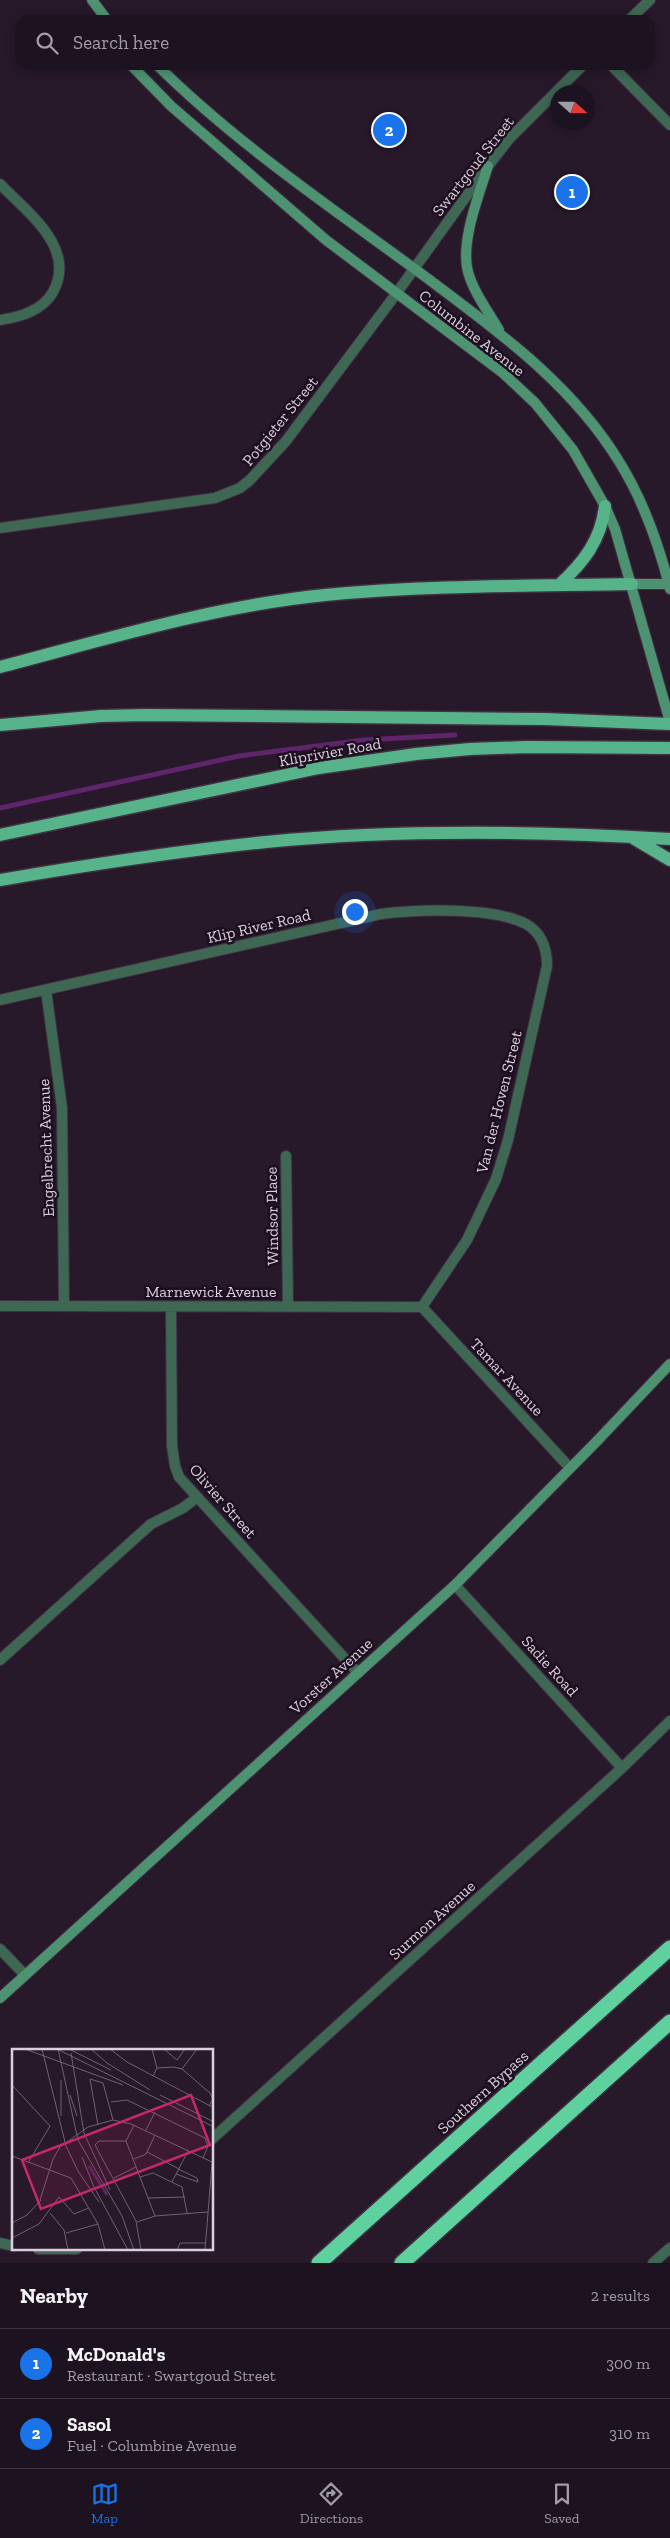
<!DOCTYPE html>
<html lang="en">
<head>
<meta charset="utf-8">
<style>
  :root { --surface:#1d1220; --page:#2a202d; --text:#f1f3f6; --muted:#a09ea5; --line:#3b323e; --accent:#1a73e8 }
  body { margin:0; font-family:"Zilla Slab",serif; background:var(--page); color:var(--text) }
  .compass { position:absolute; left:550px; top:85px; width:45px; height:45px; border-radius:50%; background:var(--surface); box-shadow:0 2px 12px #0003; rotate:111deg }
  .you { position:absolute; left:354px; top:911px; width:18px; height:18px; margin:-12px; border:4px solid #fff; border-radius:50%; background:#1a73e8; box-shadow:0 0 0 8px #1a73e833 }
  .badge { display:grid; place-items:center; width:32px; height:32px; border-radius:50%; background:var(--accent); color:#fff; font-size:16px; font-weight:700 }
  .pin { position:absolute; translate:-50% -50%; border:2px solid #fff; box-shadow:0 1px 5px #0006 }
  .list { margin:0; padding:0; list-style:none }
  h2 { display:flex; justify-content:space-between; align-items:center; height:65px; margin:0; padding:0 20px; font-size:21px }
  h2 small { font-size:16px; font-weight:400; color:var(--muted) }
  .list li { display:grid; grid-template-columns:32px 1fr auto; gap:15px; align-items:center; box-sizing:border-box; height:70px; padding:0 20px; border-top:1px solid var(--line) }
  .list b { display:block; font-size:19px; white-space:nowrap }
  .list p { margin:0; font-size:16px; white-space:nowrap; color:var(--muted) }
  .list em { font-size:16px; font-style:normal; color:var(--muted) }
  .icon { flex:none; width:28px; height:28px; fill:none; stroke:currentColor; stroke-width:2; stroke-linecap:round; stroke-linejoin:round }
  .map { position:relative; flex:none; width:670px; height:2263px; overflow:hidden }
  .search { position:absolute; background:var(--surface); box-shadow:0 2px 12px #0003; left:15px; right:15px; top:15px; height:55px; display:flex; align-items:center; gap:12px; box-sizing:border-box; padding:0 18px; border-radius:15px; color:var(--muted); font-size:19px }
  .sheet { height:205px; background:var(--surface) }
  nav { display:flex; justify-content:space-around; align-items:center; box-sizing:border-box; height:70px; border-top:1px solid var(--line); background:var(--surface); font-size:14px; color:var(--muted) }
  nav a { display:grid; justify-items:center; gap:2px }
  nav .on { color:var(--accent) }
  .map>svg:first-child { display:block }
</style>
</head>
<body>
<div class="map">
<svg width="670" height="2263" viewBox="0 0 670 2263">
  <rect width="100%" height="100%" fill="#27182a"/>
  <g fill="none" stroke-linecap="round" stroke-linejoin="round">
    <path stroke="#5f256b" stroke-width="5" d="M0 808 239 756 364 740 455 735"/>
    <defs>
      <path id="minor" d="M629 20 650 0
        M611 65 670 125
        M0 184C28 213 77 248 53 292 42 311 20 317 0 320
        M0 528 215 498 240 488 250 480 286 441 396 294 488 166 510 138 583 65
        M46 990 62 1108 64 1305
        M0 1000 381 914C417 909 494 907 526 924 542 933 547 948 547 966L508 1140 496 1179 467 1240 422 1307
        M286 1156 288 1307
        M0 1306 422 1307
        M171 1307 172 1446 175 1466 179 1477 358 1673
        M422 1307 570 1468
        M455 1585 622 1768
        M0 1660 151 1524 183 1508 196 1498
        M0 1949 24 1974
        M212 2139 622 1768 670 1721
        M0 2243 14 2246
        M38 2249H77"/>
      <path id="tertiary" d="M653 2263 670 2248"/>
      <path id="secondary" d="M92 0 107 20
        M131 65 171 106 326 240 503 373 535 403 573 450 605 506 615 529 670 722
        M157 65C239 146 335 210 427 278 499 332 573 385 620 463 644 502 659 545 670 589
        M488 166C479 195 460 242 468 272 474 293 488 311 499 330
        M632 584H670
        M0 1998 455 1585 598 1440 670 1364"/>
      <path id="primary" d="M559 585C584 562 601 540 605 506
        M0 667C107 639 215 606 325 595 427 585 530 586 632 584
        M0 725 101 716 146 715 545 719 670 724
        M0 835 319 768 416 754 470 749 526 747 670 748
        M633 838 670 860
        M0 880C88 865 177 851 266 842 400 829 535 831 670 839"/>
      <path id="motorway" d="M319 2263 670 1948
        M402 2263 670 2022"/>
    </defs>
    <use href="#minor" stroke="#403243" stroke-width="12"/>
    <use href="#tertiary" stroke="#403243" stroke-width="12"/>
    <use href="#secondary" stroke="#403243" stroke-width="12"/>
    <use href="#primary" stroke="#403243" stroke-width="15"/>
    <use href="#motorway" stroke="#403243" stroke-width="18"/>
    <use href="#minor" stroke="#3f6854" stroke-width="10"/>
    <use href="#tertiary" stroke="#3f6854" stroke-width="10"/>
    <use href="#secondary" stroke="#4d9372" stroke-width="10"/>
    <use href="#primary" stroke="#57b389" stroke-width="12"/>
    <use href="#motorway" stroke="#5fd19e" stroke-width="15"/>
  </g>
  <g text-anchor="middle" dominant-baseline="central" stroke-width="5" stroke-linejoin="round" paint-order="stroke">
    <g font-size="16" fill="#dad0dc" stroke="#1d0f20">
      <text transform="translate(473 166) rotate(-52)">Swartgoud Street</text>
      <text transform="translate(472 333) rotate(38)">Columbine Avenue</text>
      <text transform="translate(280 421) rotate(-51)">Potgieter Street</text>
      <text transform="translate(330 752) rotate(-10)">Kliprivier Road</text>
      <text transform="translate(259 926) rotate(-13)">Klip River Road</text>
      <text transform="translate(499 1102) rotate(-76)">Van der Hoven Street</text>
      <text transform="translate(46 1148) rotate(-92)">Engelbrecht Avenue</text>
      <text transform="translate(272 1216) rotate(-91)">Windsor Place</text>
      <text x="211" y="1291">Marnewick Avenue</text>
      <text transform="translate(507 1377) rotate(47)">Tamar Avenue</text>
      <text transform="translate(223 1501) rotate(49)">Olivier Street</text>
      <text transform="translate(550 1666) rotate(48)">Sadie Road</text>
      <text transform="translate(331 1676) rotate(-42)">Vorster Avenue</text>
      <text transform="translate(432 1920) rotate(-42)">Surmon Avenue</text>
      <text transform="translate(483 2092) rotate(-42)">Southern Bypass</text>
    </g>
  </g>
  <g transform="translate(12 2049)">
    <rect width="201" height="201" fill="#27182a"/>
    <path fill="none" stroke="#5f256b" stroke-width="2.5" d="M77 117 95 146"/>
    <path fill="none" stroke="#6f6271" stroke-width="1" d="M13 0 111 36M30 0 54 97 66 122 87 153M45 0 202 78M46 0 66 91 110 167 122 201M57 0 99 21M79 0 95 14 138 41M98 0 115 13 202 59M140 0 145 19 141 27M152 0 165 11 173 0M59 4 72 84 98 141M162 18 170 20 198 44 201 50 197 57M145 19 162 18M170 20 185 0M0 36 38 77 16 114M58 46 65 67M148 46 202 73M99 53 115 51 193 89 196 97 191 109M49 67V31M86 76 78 30 91 34 101 71M134 81 143 63M114 92H87L83 96 124 172 129 201M114 92 143 167M114 92 122 76M135 103 167 120M0 107 59 129 86 175 93 201M70 108 82 138 116 201M122 110 134 105 143 86M164 125 186 133 185 129 166 120M128 128 141 124 170 138 175 164M102 129 124 118M160 133 176 102M136 149 173 148M28 151 41 110 48 98 76 78 101 71 119 75 202 114M38 164 52 181 56 201M125 173 143 167 196 163M0 174 15 166 29 151M54 184 86 175M0 189 27 175 47 148 62 165 77 159M165 201 168 194H194M193 201 200 114"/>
    <path fill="#c42a68" fill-opacity="0.15" stroke="#c42a68" stroke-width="2.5" d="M179 46 198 96 29 160 10 111Z"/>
    <rect width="201" height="201" fill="none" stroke="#dad0dc" stroke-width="2.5"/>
  </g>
</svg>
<svg class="compass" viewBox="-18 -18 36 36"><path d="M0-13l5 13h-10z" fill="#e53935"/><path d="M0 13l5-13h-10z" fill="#a09ea5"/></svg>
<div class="you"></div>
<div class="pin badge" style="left:572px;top:192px">1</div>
<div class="pin badge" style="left:389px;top:130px">2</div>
<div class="search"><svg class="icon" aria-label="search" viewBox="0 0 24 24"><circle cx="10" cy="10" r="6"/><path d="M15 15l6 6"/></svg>Search here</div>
</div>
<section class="sheet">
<h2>Nearby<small>2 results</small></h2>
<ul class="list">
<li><span class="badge">1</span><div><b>McDonald's</b><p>Restaurant · Swartgoud Street</p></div><em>300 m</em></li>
<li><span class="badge">2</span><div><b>Sasol</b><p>Fuel · Columbine Avenue</p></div><em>310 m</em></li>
</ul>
</section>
<nav>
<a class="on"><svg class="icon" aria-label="map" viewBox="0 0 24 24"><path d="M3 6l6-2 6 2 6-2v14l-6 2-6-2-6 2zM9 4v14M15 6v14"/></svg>Map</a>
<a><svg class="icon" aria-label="directions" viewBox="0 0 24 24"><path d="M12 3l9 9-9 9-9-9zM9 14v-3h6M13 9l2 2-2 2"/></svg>Directions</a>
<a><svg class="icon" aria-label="saved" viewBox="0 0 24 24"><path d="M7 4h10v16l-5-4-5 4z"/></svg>Saved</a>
</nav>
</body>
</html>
